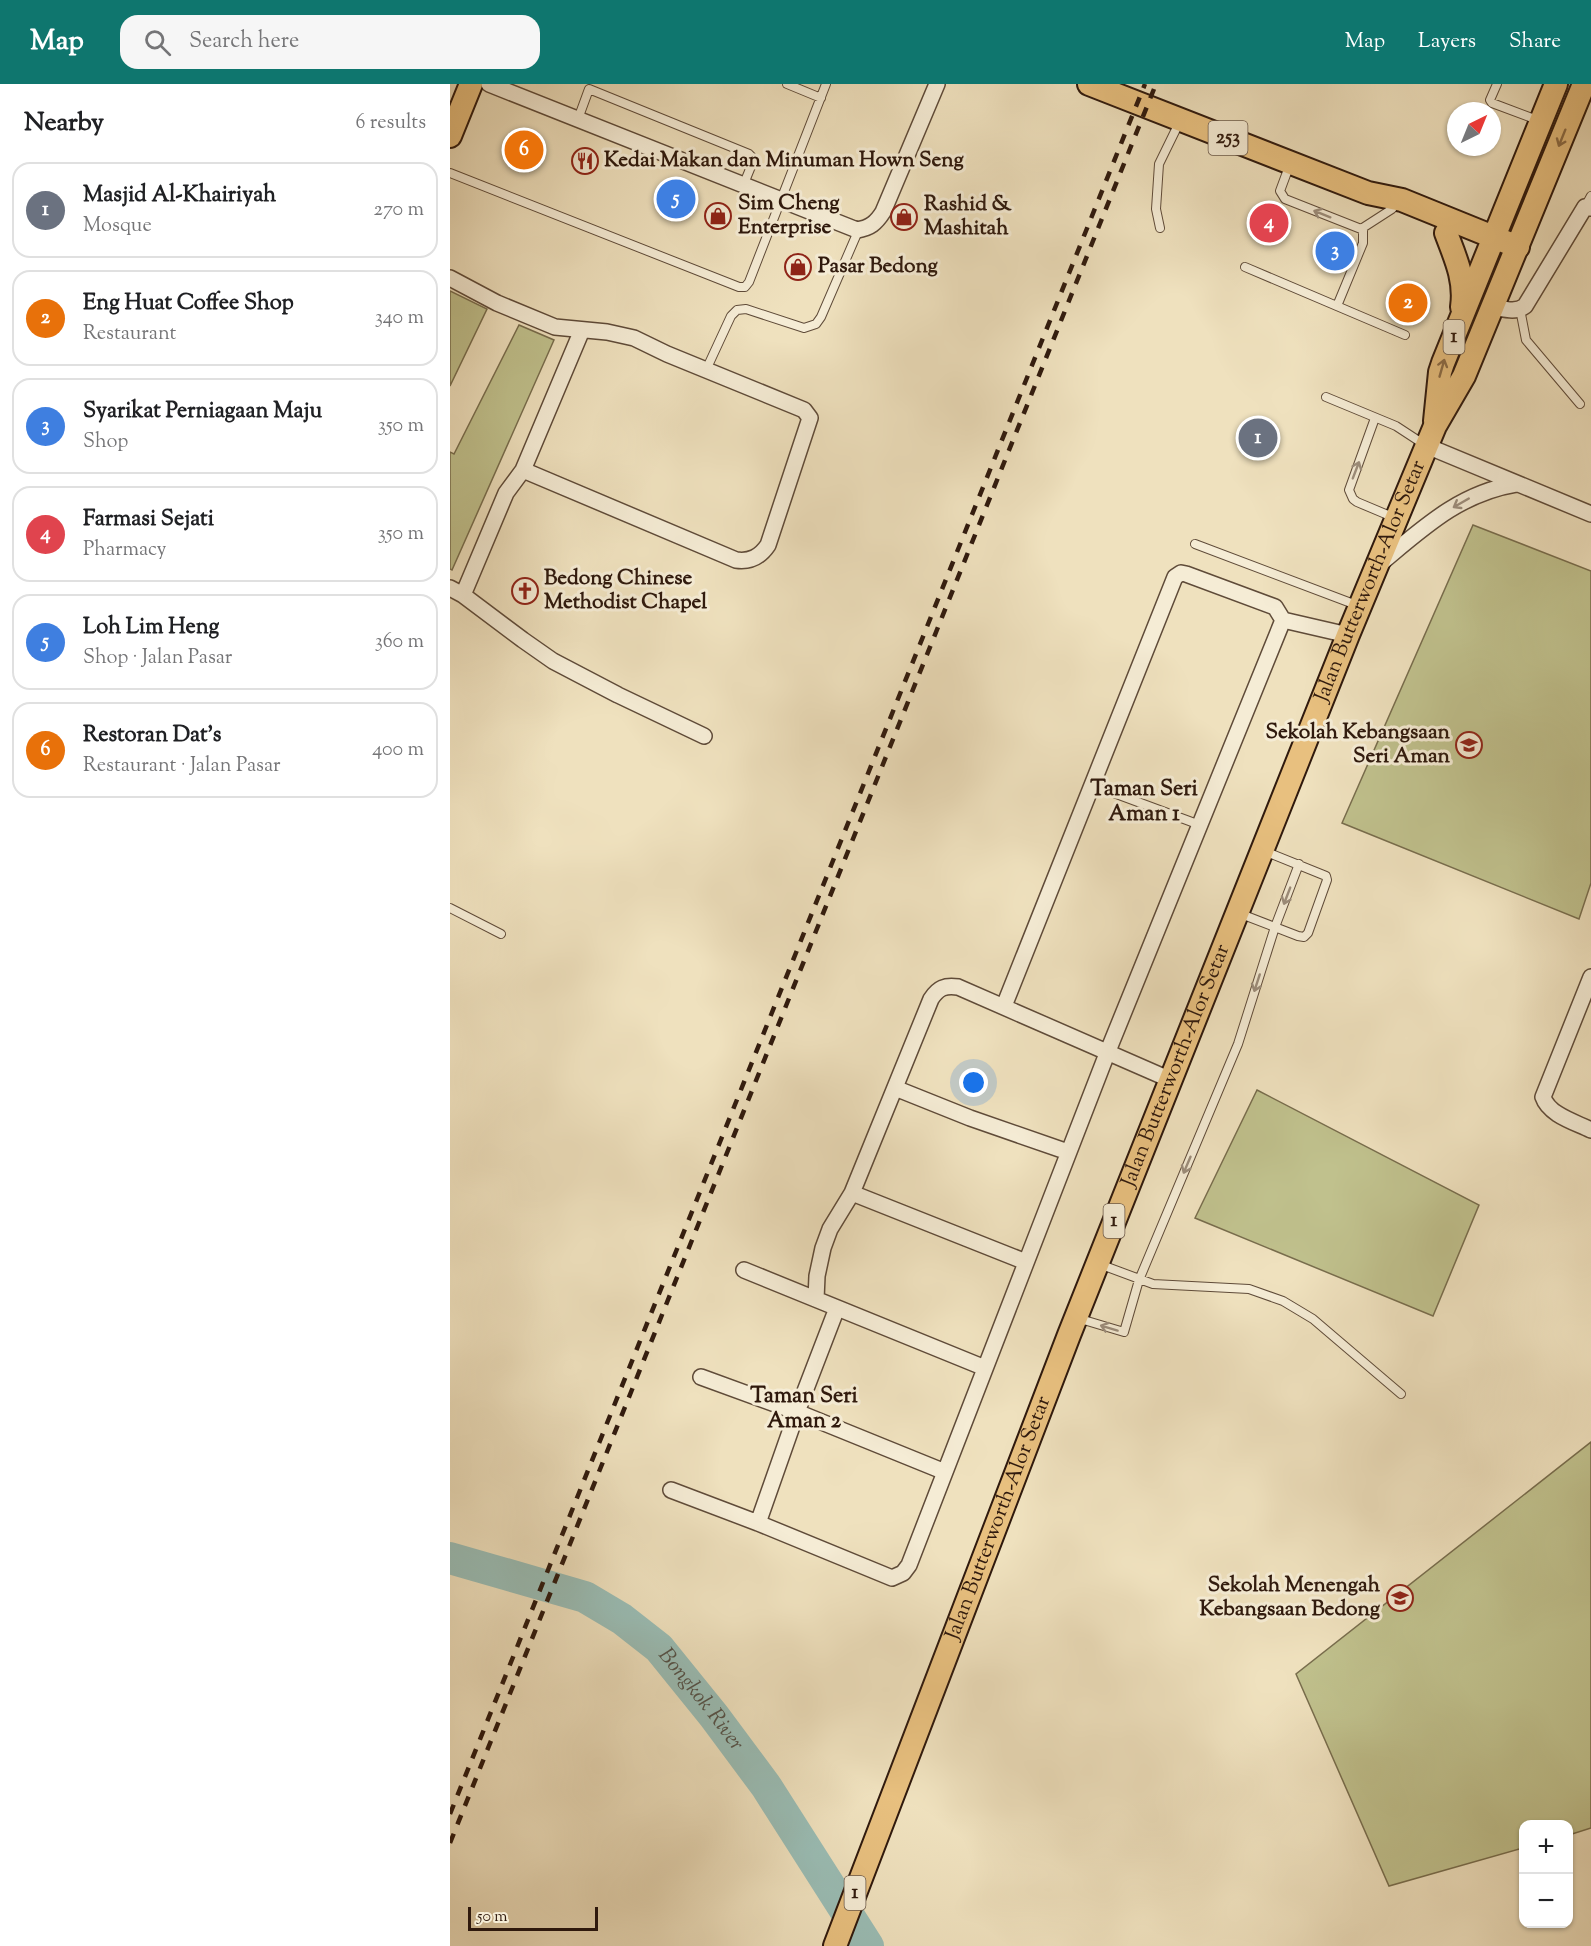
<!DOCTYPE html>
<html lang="en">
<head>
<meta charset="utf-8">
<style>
  :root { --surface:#fff; --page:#f6f6f6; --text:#202124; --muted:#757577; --line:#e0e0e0; --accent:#0f766e }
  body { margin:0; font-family:"Sorts Mill Goudy",serif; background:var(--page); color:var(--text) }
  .controls { position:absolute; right:18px; bottom:18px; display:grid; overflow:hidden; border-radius:12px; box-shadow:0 2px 4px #0004 }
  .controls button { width:54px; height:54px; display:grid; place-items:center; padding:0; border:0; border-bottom:2px solid var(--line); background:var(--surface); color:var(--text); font:30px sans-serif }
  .compass { position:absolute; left:997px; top:18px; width:54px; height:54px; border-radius:50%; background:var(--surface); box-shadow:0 2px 4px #0004; rotate:43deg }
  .scale { position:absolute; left:18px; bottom:15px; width:130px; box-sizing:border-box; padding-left:6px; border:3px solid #2f190d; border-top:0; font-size:16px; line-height:21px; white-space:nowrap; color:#2f190d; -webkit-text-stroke:4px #f5ecd5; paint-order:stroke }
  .you { position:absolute; left:524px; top:999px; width:21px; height:21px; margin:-15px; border:4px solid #fff; border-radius:50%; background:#1a73e8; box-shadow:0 0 0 9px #1a73e833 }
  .badge { display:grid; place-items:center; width:39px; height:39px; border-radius:50%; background:var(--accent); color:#fff; font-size:20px; font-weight:700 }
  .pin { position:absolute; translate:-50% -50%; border:3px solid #fff; box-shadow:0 2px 6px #0006 }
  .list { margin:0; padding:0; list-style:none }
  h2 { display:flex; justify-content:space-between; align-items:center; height:78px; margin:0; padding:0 24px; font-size:26px }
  h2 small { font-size:20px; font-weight:400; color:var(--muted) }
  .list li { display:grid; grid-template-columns:39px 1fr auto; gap:18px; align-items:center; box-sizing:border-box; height:96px; margin:0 12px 12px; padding:0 12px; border:2px solid var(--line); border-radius:18px }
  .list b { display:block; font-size:22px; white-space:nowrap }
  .list p { margin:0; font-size:20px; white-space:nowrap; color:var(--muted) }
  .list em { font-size:20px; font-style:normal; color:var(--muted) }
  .icon { flex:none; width:33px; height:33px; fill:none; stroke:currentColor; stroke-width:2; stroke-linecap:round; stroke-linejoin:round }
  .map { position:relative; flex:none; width:1141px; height:1862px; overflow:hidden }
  header { display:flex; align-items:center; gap:36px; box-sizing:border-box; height:84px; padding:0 30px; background:var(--accent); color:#fff }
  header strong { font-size:28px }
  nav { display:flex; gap:33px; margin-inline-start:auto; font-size:21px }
  .search { width:420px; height:54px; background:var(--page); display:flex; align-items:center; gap:15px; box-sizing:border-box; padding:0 21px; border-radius:18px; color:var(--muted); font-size:22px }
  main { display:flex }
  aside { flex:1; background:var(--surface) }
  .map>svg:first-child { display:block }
</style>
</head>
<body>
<header>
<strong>Map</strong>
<div class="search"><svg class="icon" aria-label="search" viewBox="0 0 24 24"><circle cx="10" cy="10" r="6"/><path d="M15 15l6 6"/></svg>Search here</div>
<nav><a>Map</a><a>Layers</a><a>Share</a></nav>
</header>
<main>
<aside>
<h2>Nearby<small>6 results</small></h2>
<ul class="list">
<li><span class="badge" style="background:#6b7280">1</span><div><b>Masjid Al-Khairiyah</b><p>Mosque</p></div><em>270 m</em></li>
<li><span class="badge" style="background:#e8710a">2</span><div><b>Eng Huat Coffee Shop</b><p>Restaurant</p></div><em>340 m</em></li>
<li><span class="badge" style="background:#3f7fe0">3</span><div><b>Syarikat Perniagaan Maju</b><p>Shop</p></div><em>350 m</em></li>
<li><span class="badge" style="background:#e0444e">4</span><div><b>Farmasi Sejati</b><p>Pharmacy</p></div><em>350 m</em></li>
<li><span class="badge" style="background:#3f7fe0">5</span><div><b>Loh Lim Heng</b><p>Shop · Jalan Pasar</p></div><em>360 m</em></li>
<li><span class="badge" style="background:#e8710a">6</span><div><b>Restoran Dat's</b><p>Restaurant · Jalan Pasar</p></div><em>400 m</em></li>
</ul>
</aside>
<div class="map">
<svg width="1141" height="1862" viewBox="0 0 1141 1862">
  <rect width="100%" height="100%" fill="#efe1be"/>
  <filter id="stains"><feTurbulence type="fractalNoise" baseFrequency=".00333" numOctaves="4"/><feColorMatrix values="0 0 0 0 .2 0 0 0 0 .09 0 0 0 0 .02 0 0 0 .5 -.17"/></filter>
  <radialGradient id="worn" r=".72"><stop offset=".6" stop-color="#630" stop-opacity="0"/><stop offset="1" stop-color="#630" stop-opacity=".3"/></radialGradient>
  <path fill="#c0c18d" stroke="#786d4d" stroke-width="1.5" d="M0 207 37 225 0 302Z
    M69 241 104 256 2 486 0 485V368L4 370Z
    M1023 441 1141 487V799L1129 835 892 739Z
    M807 1006 1029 1121 983 1232 745 1134Z
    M1141 1358V1744L1119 1751 1118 1740H1074L1073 1764 939 1802 846 1590Z"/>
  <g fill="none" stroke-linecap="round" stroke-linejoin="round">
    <path stroke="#9abdb5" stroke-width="32" id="s1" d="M0 1474 135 1513 172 1535 209 1564 264 1632 316 1702 418 1862"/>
    <defs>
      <path id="lane" d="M337 0 371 14
        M1047 0 1040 16 1042 19 1090 37
        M128 35 139 5 299 70 302 73V80L293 102
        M840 80 830 107 835 115 911 145 942 125
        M0 89 289 203H295L299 198 376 0
        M1135 123 1141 112
        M710 144 706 125 709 80 730 37
        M795 183 955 251
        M887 222 913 159V144
        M1070 225 1076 256 1130 320
        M256 286 281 232 287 226 296 225 354 244 366 240 371 233 409 145
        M876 313 946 342 975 361
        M925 334 899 406 903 415 907 418 945 434
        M745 460 909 522
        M642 701 750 741
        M0 824 51 850
        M791 830 848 852 854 853 858 849 877 796 876 792 814 767
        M649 1180 703 1200 799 1205 833 1217 863 1235 951 1310
        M627 1234 674 1248 689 1196 788 960 825 843 849 780"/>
      <path id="street" d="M39 0 407 146C420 144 426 139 433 128L487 0
        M0 194 47 219 105 243 157 248 184 254 217 270 354 326 360 334 318 461C310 473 300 478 286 476L73 386
        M1043 223C1054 225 1066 229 1075 222L1135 123 1141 124
        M977 362 1141 430
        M931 479C973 444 1010 409 1066 400
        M0 504 13 511 73 556 103 577 168 611 254 652
        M13 511 56 409 73 386 132 246
        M1141 893 1093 1013C1099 1031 1125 1038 1141 1046
        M554 922 725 493 731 489 736 490 825 523 833 536 898 551
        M445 1004 520 1034 618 1068
        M402 1109 576 1178
        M294 1186 535 1284
        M366 1215 367 1192 373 1164 380 1145 402 1109 481 915C488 904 495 901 508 903L721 996
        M251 1293 347 1328 495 1388
        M221 1406 308 1439 442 1494 453 1489 459 1481 658 967 833 536
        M308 1439 347 1328 387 1224"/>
      <g id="primary">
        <path d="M639 0 918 109 952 116 1068 163"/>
        <path d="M0 52 21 0"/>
        <path d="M996 149C1005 173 1016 196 1012 223"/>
        <path d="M985 337 990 288 993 279 1106 0"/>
        <path id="s2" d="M385 1862 619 1251 898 551 985 342 1014 292 1134 0"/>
      </g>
    </defs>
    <use href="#lane" stroke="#5f4b39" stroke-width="10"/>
    <use href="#street" stroke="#5f4b39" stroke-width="18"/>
    <use href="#primary" stroke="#2f190d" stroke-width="26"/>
    <use href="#lane" stroke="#f5ecd5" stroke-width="8"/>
    <use href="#street" stroke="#f5ecd5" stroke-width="15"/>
    <use href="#primary" stroke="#e8c07f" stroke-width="22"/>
    <path stroke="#2f190d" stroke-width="4.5" stroke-dasharray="10 10" stroke-linecap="butt" d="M0 1730 695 0
      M0 1759 706 0"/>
  </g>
  <defs><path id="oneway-shaft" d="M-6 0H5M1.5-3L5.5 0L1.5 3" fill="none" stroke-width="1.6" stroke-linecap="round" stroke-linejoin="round" transform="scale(1.5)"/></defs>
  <g stroke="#8c6c46">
    <use href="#oneway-shaft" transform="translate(1112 54) rotate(112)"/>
    <use href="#oneway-shaft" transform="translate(992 284) rotate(-74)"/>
  </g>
  <g stroke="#9c8d7b">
    <use href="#oneway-shaft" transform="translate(872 130) rotate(-158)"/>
    <use href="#oneway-shaft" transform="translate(906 386) rotate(-69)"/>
    <use href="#oneway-shaft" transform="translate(1011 419) rotate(150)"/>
    <use href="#oneway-shaft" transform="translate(837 812) rotate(111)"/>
    <use href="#oneway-shaft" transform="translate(807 899) rotate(108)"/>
    <use href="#oneway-shaft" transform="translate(737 1081) rotate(113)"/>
    <use href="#oneway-shaft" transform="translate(659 1244) rotate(-163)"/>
  </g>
  <defs>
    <symbol id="restaurant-ring" viewBox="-11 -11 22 22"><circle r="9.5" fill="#f5ecd5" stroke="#8f2418" stroke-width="1.5"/><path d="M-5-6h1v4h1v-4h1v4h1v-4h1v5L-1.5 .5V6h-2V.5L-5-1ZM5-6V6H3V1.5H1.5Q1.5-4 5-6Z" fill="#8f2418"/></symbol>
    <symbol id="shop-ring" viewBox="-11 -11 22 22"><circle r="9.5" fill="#f5ecd5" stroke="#8f2418" stroke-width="1.5"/><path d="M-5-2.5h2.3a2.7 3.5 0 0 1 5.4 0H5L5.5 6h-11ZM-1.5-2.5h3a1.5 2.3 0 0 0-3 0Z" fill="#8f2418"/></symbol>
    <symbol id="church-ring" viewBox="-11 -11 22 22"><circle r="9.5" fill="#f5ecd5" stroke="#8f2418" stroke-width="1.5"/><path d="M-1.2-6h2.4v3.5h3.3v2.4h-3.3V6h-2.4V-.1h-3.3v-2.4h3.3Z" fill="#8f2418"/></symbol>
    <symbol id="school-ring" viewBox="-11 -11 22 22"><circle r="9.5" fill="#f5ecd5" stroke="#8f2418" stroke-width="1.5"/><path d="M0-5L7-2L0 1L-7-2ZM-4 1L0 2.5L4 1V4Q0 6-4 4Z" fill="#8f2418"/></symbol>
  </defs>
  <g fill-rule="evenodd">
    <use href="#restaurant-ring" x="120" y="62" width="30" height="30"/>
    <use href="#shop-ring" x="253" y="117" width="30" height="30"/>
    <use href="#shop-ring" x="439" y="118" width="30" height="30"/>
    <use href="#shop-ring" x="333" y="168" width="30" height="30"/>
    <use href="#church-ring" x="60" y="492" width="30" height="30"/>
    <use href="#school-ring" x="1004" y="646" width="30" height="30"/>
    <use href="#school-ring" x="935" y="1499" width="30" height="30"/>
  </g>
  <g text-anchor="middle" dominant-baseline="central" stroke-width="6" stroke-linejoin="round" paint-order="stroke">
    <g fill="#f5ecd5" stroke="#6a5849" stroke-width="1.5">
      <rect x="758.5" y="37" width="39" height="34" rx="4.5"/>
      <rect x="993.5" y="236" width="21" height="34" rx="4.5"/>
      <rect x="653.5" y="1120" width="21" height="34" rx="4.5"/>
      <rect x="394.5" y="1792" width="21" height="34" rx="4.5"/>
    </g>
    <g font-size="20" font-weight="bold" fill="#2f190d">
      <text x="778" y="54">253</text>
      <text x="1004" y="253">1</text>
      <text x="664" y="1137">1</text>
      <text x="405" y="1809">1</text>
    </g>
    <g font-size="21" font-weight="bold" fill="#2f190d" stroke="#f5ecd5" text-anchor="start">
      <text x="154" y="77">Kedai Makan dan Minuman Hown Seng</text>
      <text x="288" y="120">Sim Cheng<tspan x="288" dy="24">Enterprise</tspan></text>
      <text x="474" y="121">Rashid &amp;<tspan x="474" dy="24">Mashitah</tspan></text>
      <text x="368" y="183">Pasar Bedong</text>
      <text x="94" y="495">Bedong Chinese<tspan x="94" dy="24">Methodist Chapel</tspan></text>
      <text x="1000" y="649" text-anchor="end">Sekolah Kebangsaan<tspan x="1000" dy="24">Seri Aman</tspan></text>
      <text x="930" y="1502" text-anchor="end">Sekolah Menengah<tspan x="930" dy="24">Kebangsaan Bedong</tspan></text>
    </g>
    <g font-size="21" fill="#2f190d" stroke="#f5ecd5">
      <text stroke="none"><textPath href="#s2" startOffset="1466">Jalan Butterworth-Alor Setar</textPath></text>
      <text stroke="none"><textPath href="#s2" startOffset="944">Jalan Butterworth-Alor Setar</textPath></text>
      <text stroke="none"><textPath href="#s2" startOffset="458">Jalan Butterworth-Alor Setar</textPath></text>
    </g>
    <g font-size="22" font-weight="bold" fill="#2f190d" stroke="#f5ecd5">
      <text x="694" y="706">Taman Seri<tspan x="694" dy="25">Aman 1</tspan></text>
      <text x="354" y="1313">Taman Seri<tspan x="354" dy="25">Aman 2</tspan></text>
    </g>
    <g font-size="22" font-style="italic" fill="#545248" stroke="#f5ecd5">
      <text stroke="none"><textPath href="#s1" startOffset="297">Bongkok River</textPath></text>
    </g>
  </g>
  <rect width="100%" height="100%" filter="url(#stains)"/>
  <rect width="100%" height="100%" fill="url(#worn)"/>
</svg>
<div class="controls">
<button>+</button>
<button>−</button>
</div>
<svg class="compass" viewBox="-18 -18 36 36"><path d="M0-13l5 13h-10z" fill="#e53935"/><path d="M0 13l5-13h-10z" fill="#757577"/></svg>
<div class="scale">50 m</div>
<div class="you"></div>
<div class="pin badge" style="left:808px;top:354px;background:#6b7280">1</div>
<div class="pin badge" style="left:958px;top:219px;background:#e8710a">2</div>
<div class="pin badge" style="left:885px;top:167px;background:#3f7fe0">3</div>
<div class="pin badge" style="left:819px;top:139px;background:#e0444e">4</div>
<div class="pin badge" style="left:226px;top:115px;background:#3f7fe0">5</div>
<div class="pin badge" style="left:74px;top:66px;background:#e8710a">6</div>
</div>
</main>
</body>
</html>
